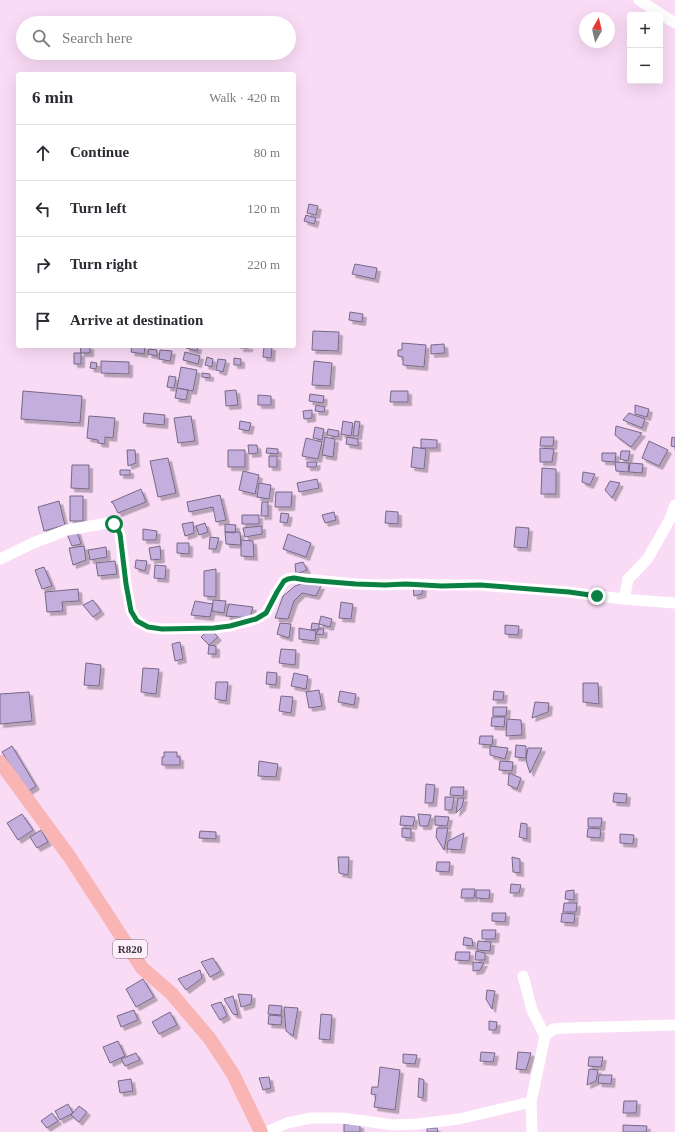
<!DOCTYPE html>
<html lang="en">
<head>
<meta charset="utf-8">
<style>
  :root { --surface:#fff; --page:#f2f2f3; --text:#2b2b33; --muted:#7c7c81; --line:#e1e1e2 }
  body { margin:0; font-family:Georgia,serif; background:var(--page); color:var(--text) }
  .controls { position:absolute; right:12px; top:12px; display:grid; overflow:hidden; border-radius:4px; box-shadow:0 4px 16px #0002 }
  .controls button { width:36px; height:36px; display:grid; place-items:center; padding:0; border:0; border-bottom:1px solid var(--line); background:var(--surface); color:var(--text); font:20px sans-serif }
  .compass { position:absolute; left:579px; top:12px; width:36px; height:36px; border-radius:50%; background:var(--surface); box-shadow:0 4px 16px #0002; rotate:8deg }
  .stop { position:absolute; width:12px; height:12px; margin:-9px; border:3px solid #0b8043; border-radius:50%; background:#fff }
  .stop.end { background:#0b8043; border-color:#fff; box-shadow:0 1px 4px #0008 }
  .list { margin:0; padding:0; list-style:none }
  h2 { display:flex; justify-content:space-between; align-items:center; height:52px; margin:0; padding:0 16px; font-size:17px }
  h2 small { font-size:13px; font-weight:400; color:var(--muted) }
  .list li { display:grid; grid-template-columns:26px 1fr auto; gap:12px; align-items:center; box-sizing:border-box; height:56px; padding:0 16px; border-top:1px solid var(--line) }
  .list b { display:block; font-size:15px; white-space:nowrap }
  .list em { font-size:13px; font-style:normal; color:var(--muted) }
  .icon { flex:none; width:22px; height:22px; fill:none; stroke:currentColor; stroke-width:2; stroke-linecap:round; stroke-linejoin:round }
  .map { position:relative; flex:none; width:675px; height:1132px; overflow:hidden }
  .search { position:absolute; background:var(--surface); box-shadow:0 4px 16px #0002; left:16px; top:16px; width:280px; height:44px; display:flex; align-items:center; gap:10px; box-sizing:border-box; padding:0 14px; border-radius:22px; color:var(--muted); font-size:15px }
  .panel { position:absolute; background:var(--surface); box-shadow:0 4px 16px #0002; left:16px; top:72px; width:280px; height:276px; border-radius:4px }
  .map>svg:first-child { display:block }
</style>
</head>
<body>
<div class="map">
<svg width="675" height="1132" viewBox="0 0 675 1132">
  <defs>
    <filter id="shadow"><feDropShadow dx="3.5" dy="3.5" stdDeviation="0" flood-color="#0004"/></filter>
  </defs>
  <rect width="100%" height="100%" fill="#fadbf6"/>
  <path fill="#c3aedd" stroke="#766986" filter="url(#shadow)" d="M309 204 318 206 316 215 307 213Z
    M306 215 316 218 314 224 304 221Z
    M355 264 377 268 375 279 352 274Z
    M350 312 363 314 362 322 349 320Z
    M313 331 339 332 338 351 312 350Z
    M402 343 426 345 424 367 403 365V357L398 356V350H402Z
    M444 344 445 353 431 354V345Z
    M80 346H90V353H81Z
    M132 346H145L144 354 131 352Z
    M186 346H198L197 351 186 348Z
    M240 346H249V348H240Z
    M264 346 272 347 271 358 263 357Z
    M149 349 157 350V356L148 354Z
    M160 350 172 351 170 361 159 359Z
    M185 352 200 356 198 364 183 360Z
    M74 353H81V364H74Z
    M207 357 213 359 212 367 205 365Z
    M234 358 241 359V365H234Z
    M218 359 226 360 223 372 216 370Z
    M101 361 129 362V374L101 373Z
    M314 361 332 363 330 386 312 385Z
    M91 362 97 363 96 369 90 368Z
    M181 367 197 370 193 391 177 388Z
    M202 373 210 374V378L202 377Z
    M169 376 176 377 174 388 167 387Z
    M177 388 188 390 186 400 175 398Z
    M236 390 238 405 226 406 225 391Z
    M23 391 82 396 80 423 21 419Z
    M391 391H408V402H390Z
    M310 394 324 396 323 403 309 401Z
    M258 395 271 396V405H258Z
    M316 405 325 407 324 412 315 411Z
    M635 405 649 409 647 417 635 414Z
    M312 410V418L304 419 303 411Z
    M144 413 165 415 164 425 143 423Z
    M629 413 645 419 642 428 623 420Z
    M89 416 115 418 113 438 105 437V444L98 443V440L87 438Z
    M191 416 195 441 178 443 174 418Z
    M240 421 251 423 249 431 239 429Z
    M343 421 353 423 351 436 341 434Z
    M355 421 360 422 358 436H353Z
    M616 426 642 433 631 447 615 435Z
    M315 427 324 429 322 440 313 438Z
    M328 429 339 431 338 437 327 435Z
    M325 437 335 439 333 457 322 455Z
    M347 437 358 439V446L346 444Z
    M541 437H554L553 446H540Z
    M672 437 675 438V447L671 446Z
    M306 438 322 442 318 459 302 456Z
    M421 439 437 440V448H421Z
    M649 441 668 450 659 466 642 458Z
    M248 445H257L258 453 249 454Z
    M413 447 426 449 424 469 411 467Z
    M267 448 278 449V454L266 453Z
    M540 448 554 449 552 462H540Z
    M127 450H135L136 463 128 466Z
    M228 450H245V467H228Z
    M621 451H630L628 461 620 459Z
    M602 453H616L615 462 602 461Z
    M269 456H277V467H269Z
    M168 458 176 493 158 497 150 461Z
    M307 462H317L316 467H307Z
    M615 462 629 463 628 472 616 471Z
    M630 463 643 464 642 473 629 472Z
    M72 465H89V489L71 488Z
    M542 468 556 469V494H541Z
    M120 470H130V475H120Z
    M243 471 259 475 255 494 239 490Z
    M583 472 595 474 590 485 582 482Z
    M317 479 319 488 299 492 297 483Z
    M610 481 620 483 612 498 605 490Z
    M259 483 271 485 269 499 257 497Z
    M141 489 146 502 118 513 113 503 111 502Z
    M276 492H292L291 507H275Z
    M220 495 226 520 216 522 213 507 189 512 187 502Z
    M70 496H83V521H70Z
    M59 501 65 525 44 531 38 507Z
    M262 502H268V516H261Z
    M386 511 398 512V524L385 523Z
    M334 512 336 520 325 523 322 515Z
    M281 513 289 514 287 523 280 522Z
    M242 515H259V524H242Z
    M193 522 194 533 185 536 182 524Z
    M205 523 208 532 199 535 196 526Z
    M225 524 236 525 235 533 225 532Z
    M262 526V534L245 537 243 528Z
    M516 527 529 528 527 548 514 547Z
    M143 529 157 531 156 540H143Z
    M77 531 81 544 72 546 67 534Z
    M225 532H240L241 545 226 544Z
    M288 534 311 543 306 557 283 549Z
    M210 537 219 538 216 549H209Z
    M241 540 253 541 254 557 241 556Z
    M177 543H189V554L177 553Z
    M84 546 86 560 73 565 69 548Z
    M160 546 161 559 151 560 149 548Z
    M106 547 107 557 90 560 88 550Z
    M136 560 147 561 145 571 135 568Z
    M115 561 117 574 98 576 96 563Z
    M303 562 307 570 296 574 295 564Z
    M155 565 166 566 165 579 154 578Z
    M44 567 52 586 42 589 35 570Z
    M216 569V597L204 596V571Z
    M304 583 321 586 316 596 302 593 294 601 288 619 275 618 283 596 295 586Z
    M413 587H423L422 594 414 596Z
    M78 589 79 601 62 602 63 611 47 612 45 592Z
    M93 600 101 611 93 617 83 605Z
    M213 600 226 601 224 613 212 611Z
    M195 601 213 604 210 617 191 615Z
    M341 602 353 604 351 619 339 618Z
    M229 604 253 607 250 618 226 616Z
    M321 616 332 619 330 627 319 624Z
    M280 623 291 624 289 638 277 634Z
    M312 623 319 624V629L311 630Z
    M505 625 519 626 518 635 505 634Z
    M299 628 316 631 315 641 299 639Z
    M210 629 218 637 209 645 201 637Z
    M319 629H324L323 635 316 634Z
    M180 642 183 659 175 661 172 644Z
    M209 645 216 646V654H208Z
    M281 649 296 650 295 665 279 663Z
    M86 663 101 665 99 686 84 685Z
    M143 668 159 669 156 694 141 692Z
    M267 672 277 673 276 685 266 684Z
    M294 673 308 676 306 689 291 686Z
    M216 682H228L226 701 215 699Z
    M583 683H598L599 704 583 702Z
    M319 690 322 706 309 708 306 692Z
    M340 691 356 694 354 705 338 702Z
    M494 691 504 692 503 700H493Z
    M29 692 32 721 0 724V694Z
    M281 696 293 697 291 713 279 711Z
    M535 702 549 703 548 712 532 718Z
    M493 707H507L506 716H493Z
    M492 717H505L504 727 491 726Z
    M507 719 521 720 522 735 506 736Z
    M480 736H493L492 745 479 744Z
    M516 745 526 746V758L515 757Z
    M12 746 36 786 27 792 2 752Z
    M490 746 508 748 505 759 490 755Z
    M528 748H542L530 773 527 764 526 758Z
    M164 752H177V757H180V765H162V757H164Z
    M259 761 278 764 276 777 258 776Z
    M500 761 513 762 512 771 499 770Z
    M509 773 521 778 517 789 508 785Z
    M426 784 435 785 433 803H425Z
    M451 787H464L463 796 450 795Z
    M614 793 627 794 626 803 613 802Z
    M445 797H454L452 810H445Z
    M458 798H464L462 807 456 813Z
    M22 814 33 830 18 840 7 823Z
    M418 814 431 815 428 826H420Z
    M401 816 415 817 413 826 400 825Z
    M435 816 449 817 447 826 435 825Z
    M588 818H602L601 827H588Z
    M521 823 527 824V839L519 837Z
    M402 828 411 829V838L402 837Z
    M437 828H448L444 850 436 837Z
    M588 828 601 829 600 838 587 837Z
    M41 830 48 842 37 848 30 837Z
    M200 831 216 832V839L199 838Z
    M464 833 461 850 447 849 448 841Z
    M620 834 634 835 633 844 620 843Z
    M338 857H349L348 875 339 873Z
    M512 857 520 859V873L513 872Z
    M437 862H450L449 872 436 871Z
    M511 884 521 885 519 893H510Z
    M462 889H475L474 898H461Z
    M476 890H490L489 899 476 898Z
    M574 890V900L565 899 566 891Z
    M564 903H577L576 912H563Z
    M492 913H506L505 922 492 921Z
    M562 913 575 914 574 923 561 922Z
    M482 930H496L495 939H482Z
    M464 937 472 939 473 946 463 945Z
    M478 941 491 942 490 951 477 950Z
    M476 951 485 953V960H475Z
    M456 952H470L469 961 455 960Z
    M213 958 221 971 210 977 201 962Z
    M473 962 484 963 480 970 473 971Z
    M200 970 202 978 186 990 178 979Z
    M143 979 154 997 136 1007 126 989Z
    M487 990 495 991 492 1009 486 999Z
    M238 994 252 995 251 1004 241 1007Z
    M233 996 238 1015 233 1014 224 999Z
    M221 1002 227 1016 220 1020 211 1005Z
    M269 1005 282 1006 281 1015 268 1014Z
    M284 1007 298 1008 293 1036 286 1031Z
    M134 1010 138 1020 121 1027 117 1016Z
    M170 1012 177 1025 159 1034 152 1022Z
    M321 1014 332 1015 330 1040 319 1039Z
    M269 1015 282 1016 281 1025 268 1024Z
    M489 1021 497 1022 496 1030H489Z
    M118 1041 125 1056 110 1063 103 1047Z
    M481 1052 495 1053 493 1062 480 1061Z
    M518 1052 531 1053 526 1070 516 1069Z
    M136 1053 140 1060 125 1066 121 1059Z
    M403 1054 417 1055 415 1064 403 1063Z
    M589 1057H603L601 1067 588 1066Z
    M380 1067 400 1070 395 1110 374 1107 376 1095 371 1094 372 1087H378Z
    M589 1069 598 1070 596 1081 587 1085Z
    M599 1075H612L611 1084 598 1083Z
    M269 1077 271 1088 263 1090 259 1078Z
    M419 1078 424 1080 423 1098 418 1097Z
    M131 1079 133 1091 120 1093 118 1081Z
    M624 1101H637L636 1113H623Z
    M68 1104 73 1113 60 1120 55 1111Z
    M79 1106 87 1112 79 1122 71 1115Z
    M52 1113 58 1121 47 1128 41 1121Z
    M344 1124 360 1125V1132H344Z
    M623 1125 647 1126 646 1132H623Z
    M427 1128H437L438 1132H427Z"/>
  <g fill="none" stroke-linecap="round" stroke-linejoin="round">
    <path stroke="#fff" stroke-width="11" d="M639 0 675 23
      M0 559 33 543 67 530 108 523 114 524 117 528 120 534 126 584 131 611 137 621 148 627 162 629 214 628 230 626 256 619 266 613 277 592 284 581 288 579 294 578 356 584 385 585 406 584 442 585H480L569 592 623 599 675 603
      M623 599 626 590 628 579 638 569 648 558 670 519 675 505
      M523 976 532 1010 545 1036
      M267 1132 287 1123 311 1118H340L365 1121 392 1125 418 1124 459 1119 531 1102
      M532 1132 531 1102 545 1036 553 1029 566 1028 675 1025"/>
    <path stroke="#f8b5b3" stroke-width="14" d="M0 762 69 856 142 968 171 993 210 1039 233 1074 261 1132"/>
  </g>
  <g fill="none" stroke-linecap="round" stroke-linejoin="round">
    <path stroke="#0b8043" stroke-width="5" d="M114 524 117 528 120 534 126 584 131 611 137 621 148 627 162 629 214 628 230 626 256 619 266 613 277 592 284 581 288 579 294 578 306 580 356 584 385 585 406 584 442 586 480 585 569 592 597 596"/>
  </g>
  <g text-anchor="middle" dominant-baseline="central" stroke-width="3" stroke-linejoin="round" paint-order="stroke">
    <rect fill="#fceffa" stroke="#786b76" stroke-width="1" x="113" y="940" width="34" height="18" rx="3"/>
    <g font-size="11" font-weight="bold" fill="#3f333e">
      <text x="130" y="949">R820</text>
    </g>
  </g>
</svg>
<div class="controls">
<button>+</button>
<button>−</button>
</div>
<svg class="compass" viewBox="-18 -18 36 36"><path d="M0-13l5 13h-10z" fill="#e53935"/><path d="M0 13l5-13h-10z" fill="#7c7c81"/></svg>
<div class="stop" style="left:114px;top:524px"></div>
<div class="stop end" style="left:597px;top:596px"></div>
<div class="search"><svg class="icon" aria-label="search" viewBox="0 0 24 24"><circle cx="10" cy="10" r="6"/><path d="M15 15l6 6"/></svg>Search here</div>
<section class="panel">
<h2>6 min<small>Walk · 420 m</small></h2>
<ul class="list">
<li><svg class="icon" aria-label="ahead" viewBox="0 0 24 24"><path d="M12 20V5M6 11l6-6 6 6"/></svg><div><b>Continue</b></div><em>80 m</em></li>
<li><svg class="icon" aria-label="left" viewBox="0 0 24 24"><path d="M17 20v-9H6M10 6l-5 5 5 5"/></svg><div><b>Turn left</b></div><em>120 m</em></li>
<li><svg class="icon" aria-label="right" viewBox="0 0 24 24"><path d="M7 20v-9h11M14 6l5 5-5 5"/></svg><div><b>Turn right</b></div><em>220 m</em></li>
<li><svg class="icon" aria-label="arrive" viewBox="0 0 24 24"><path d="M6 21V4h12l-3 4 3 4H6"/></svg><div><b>Arrive at destination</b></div></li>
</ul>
</section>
</div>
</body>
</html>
